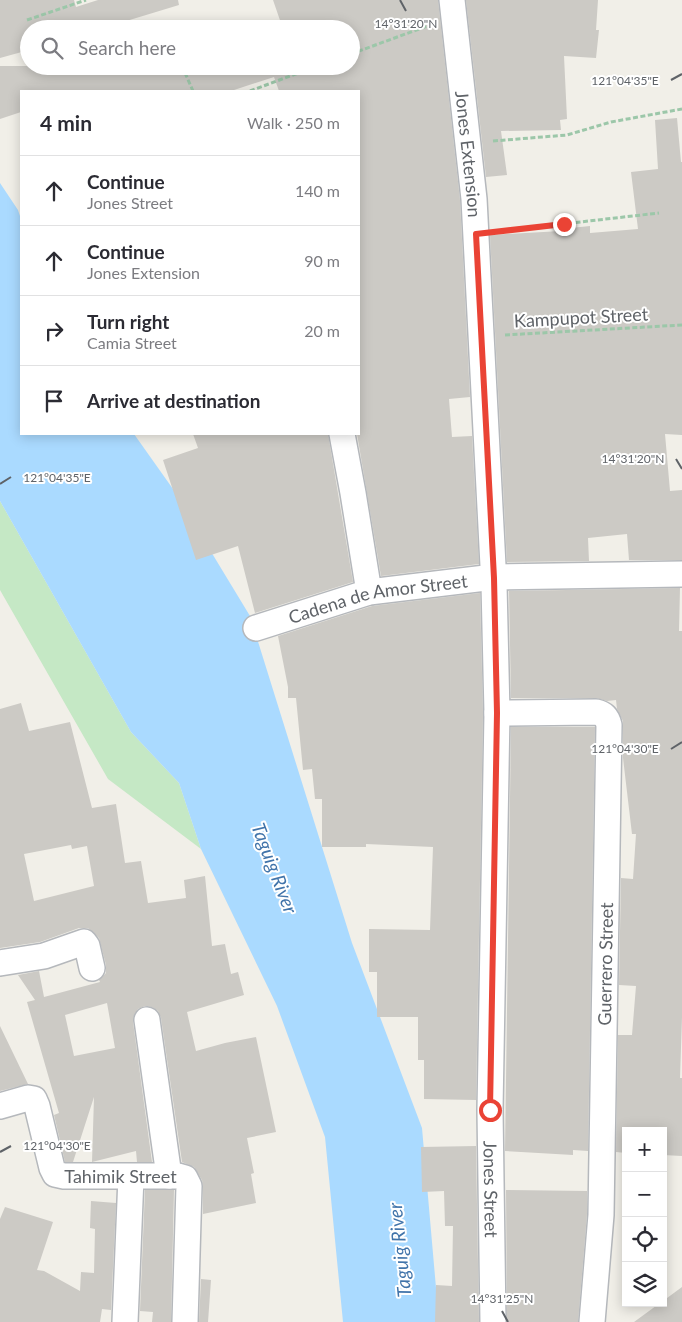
<!DOCTYPE html>
<html lang="en">
<head>
<meta charset="utf-8">
<style>
  :root { --surface:#fff; --page:#f2f2f3; --text:#2b2b33; --muted:#7c7c81; --line:#e1e1e2 }
  body { margin:0; font-family:Lato,sans-serif; background:var(--page); color:var(--text) }
  .controls { position:absolute; right:15px; bottom:15px; display:grid; overflow:hidden; border-radius:0px; box-shadow:0 2px 12px #0003 }
  .controls button { width:45px; height:45px; display:grid; place-items:center; padding:0; border:0; border-bottom:1px solid var(--line); background:var(--surface); color:var(--text); font:25px sans-serif }
  .stop { position:absolute; width:15px; height:15px; margin:-11px; border:4px solid #ea4335; border-radius:50%; background:#fff }
  .stop.end { background:#ea4335; border-color:#fff; box-shadow:0 1px 5px #0008 }
  .list { margin:0; padding:0; list-style:none }
  h2 { display:flex; justify-content:space-between; align-items:center; height:65px; margin:0; padding:0 20px; font-size:21px }
  h2 small { font-size:16px; font-weight:400; color:var(--muted) }
  .list li { display:grid; grid-template-columns:32px 1fr auto; gap:15px; align-items:center; box-sizing:border-box; height:70px; padding:0 20px; border-top:1px solid var(--line) }
  .list b { display:block; font-size:19px; white-space:nowrap }
  .list p { margin:0; font-size:16px; white-space:nowrap; color:var(--muted) }
  .list em { font-size:16px; font-style:normal; color:var(--muted) }
  .icon { flex:none; width:28px; height:28px; fill:none; stroke:currentColor; stroke-width:2; stroke-linecap:round; stroke-linejoin:round }
  .map { position:relative; flex:none; width:682px; height:1322px; overflow:hidden }
  .search { position:absolute; background:var(--surface); box-shadow:0 2px 12px #0003; left:20px; top:20px; width:340px; height:55px; display:flex; align-items:center; gap:12px; box-sizing:border-box; padding:0 18px; border-radius:28px; color:var(--muted); font-size:19px }
  .panel { position:absolute; background:var(--surface); box-shadow:0 2px 12px #0003; left:20px; top:90px; width:340px; height:345px; border-radius:0px }
  .map>svg:first-child { display:block }
</style>
</head>
<body>
<div class="map">
<svg width="682" height="1322" viewBox="0 0 682 1322">
  <rect width="100%" height="100%" fill="#f1efe8"/>
  <path fill="#c5e8c5" d="M0 501 131 732 179 783 201 849 108 779 0 590Z"/>
  <path fill="#aadaff" d="M0 183 18 210 21 219V434H134L173 489 250 616 352 943 422 1128 439 1322H343L325 1137 277 1006 201 849 179 783 131 732 0 501Z"/>
  <path fill="#cccac5" fill-rule="evenodd" d="M0 0H74L76 7 98 0H178L179 5 100 29H29V50L0 58Z
    M273 0H438L460 200 470 397 449 399 452 437 472 436 479 564 381 576 357 434H359V91H279L274 77 231 91H21V112L0 119V66H351V29H283Z
    M466 0H598L596 30H599L596 58 564 56 567 119 560 120 561 130 501 131 507 175 486 177Z
    M677 118 681 162H682V435L665 434 670 491 682 490V560H629L627 534 588 538 589 561 507 562 490 235 561 231V229L590 226V233L638 229 631 172 658 169 655 120Z
    M193 434H328L353 582 255 613 238 546 196 560 163 460 198 448Z
    M680 588 679 631H682V1017L680 1078H682V1156L663 1155V1131H626V1153L616 1152 618 1035H632L636 986 619 985 621 878 633 879 636 834H632L623 758V721L617 709 616 700 607 701 596 698H511L509 591Z
    M480 593 483 713 476 1100 424 1099V1060H418V1017H377V972H369V929L430 930 433 847 366 844V847H322V799H315L312 769 303 770 296 698H288V687L278 636 372 606Z
    M21 703 29 731 70 722 92 808 116 804 125 863 141 861 148 903 186 898 184 880 205 876 212 946 225 944 231 974 238 972 244 995 187 1012 196 1051 225 1043 256 1037 276 1132 247 1138 254 1173 251 1174 256 1203 203 1214V1186L202 1180 194 1167 182 1162 161 1018 158 1011 152 1007 145 1006 138 1009 134 1015 133 1022 152 1162H137L136 1151 92 1162 94 1097 73 1162H65L54 1115 59 1113 27 1002 35 1000 18 975 39 971 44 997 100 982 99 980 106 973V965L99 938 88 928H79L40 942 0 948V709ZM71 845 72 849 87 846 94 886 34 901 24 854ZM107 1003 115 1048 74 1056 65 1015Z
    M511 727H595L588 1151 573 1150V1155L505 1151Z
    M0 1026 28 1084 0 1091Z
    M476 1146 479 1322H435L436 1285 452 1286 453 1226H445L444 1191 422 1192 421 1147Z
    M145 1190H174L171 1322H152L153 1312 140 1311Z
    M506 1190 587 1191V1214L578 1322H507Z
    M91 1201 116 1203 111 1310 102 1309 100 1322H0V1219L5 1207 53 1222 37 1270 44 1271 80 1291 81 1272 94 1273 95 1229 90 1228Z
    M201 1279 211 1280 208 1322H199Z
    M682 1287V1322H634L660 1303H663V1301Z"/>
  <g fill="none" stroke-linecap="round" stroke-linejoin="round">
    <defs>
      <g id="minor">
        <path id="s1" d="M452 0 474 199 494 585 497 713 490 1110 493 1322"/>
        <path d="M342 434 353 493 369 592"/>
        <path id="s2" d="M256 628 369 592 494 577 682 574"/>
        <path d="M497 713 596 712C604 714 607 717 609 725L601 1215 592 1322"/>
        <path d="M0 963 44 956 84 942 87 946 92 968"/>
        <path d="M147 1020 169 1176"/>
        <path id="s3" d="M0 1106 28 1098 34 1099 37 1106 52 1168 55 1174 64 1176H178L185 1178 189 1186 185 1322"/>
        <path d="M125 1322 131 1177"/>
      </g>
    </defs>
    <use href="#minor" stroke="#b5b8bc" stroke-width="28"/>
    <path stroke="#9cc7a9" stroke-width="3" stroke-dasharray="5 2.5" stroke-linecap="butt" d="M27 20 86 0
      M351 54 430 25
      M182 66 193 91
      M250 91 317 66
      M493 141 567 135 611 122 682 109
      M501 231 659 213
      M505 335 682 325"/>
    <use href="#minor" stroke="#fff" stroke-width="25"/>
  </g>
  <g fill="none" stroke-linecap="round" stroke-linejoin="round">
    <path stroke="#ea4335" stroke-width="6" d="M490 1110 497 713 494 578 476 234 564 224"/>
  </g>
  <path fill="none" stroke="#5f6368" stroke-width="2" d="M400 0 406 11M671 80 682 74M676 459 682 469M0 484 11 477M671 749 682 742M0 1152 11 1146M502 1311 508 1322"/>
  <g text-anchor="middle" dominant-baseline="central" stroke-width="4" stroke-linejoin="round" paint-order="stroke">
    <g font-size="18" fill="#5f6368" stroke="#fff">
      <text stroke="none"><textPath href="#s1" startOffset="155">Jones Extension</textPath></text>
      <text transform="translate(581 317) rotate(-3)">Kampupot Street</text>
      <text stroke="none"><textPath href="#s2" startOffset="126">Cadena de Amor Street</textPath></text>
      <text transform="translate(605 964) rotate(-89)">Guerrero Street</text>
      <text stroke="none"><textPath href="#s3" startOffset="179">Tahimik Street</textPath></text>
      <text stroke="none"><textPath href="#s1" startOffset="1191">Jones Street</textPath></text>
    </g>
    <g font-size="19" font-style="italic" fill="#4174aa" stroke="#fff">
      <text transform="translate(275 868) rotate(69)">Taguig River</text>
      <text transform="translate(399 1250) rotate(-96)">Taguig River</text>
    </g>
  </g>
  <g font-size="12" text-anchor="middle" fill="#5f6368" stroke="#fff" stroke-width="4" stroke-linejoin="round" paint-order="stroke">
    <text x="406" y="28">14°31'20"N</text>
    <text x="625" y="85">121°04'35"E</text>
    <text x="633" y="463">14°31'20"N</text>
    <text x="57" y="482">121°04'35"E</text>
    <text x="625" y="753">121°04'30"E</text>
    <text x="57" y="1150">121°04'30"E</text>
    <text x="502" y="1303">14°31'25"N</text>
  </g>
</svg>
<div class="controls">
<button>+</button>
<button>−</button>
<button><svg class="icon" aria-label="locate" viewBox="0 0 24 24"><circle cx="12" cy="12" r="6"/><path d="M12 2v4M12 18v4M2 12h4M18 12h4"/></svg></button>
<button><svg class="icon" aria-label="layers" viewBox="0 0 24 24"><path d="M12 4l9 5-9 5-9-5zM3 14l9 5 9-5"/></svg></button>
</div>
<div class="stop" style="left:490px;top:1110px"></div>
<div class="stop end" style="left:564px;top:224px"></div>
<div class="search"><svg class="icon" aria-label="search" viewBox="0 0 24 24"><circle cx="10" cy="10" r="6"/><path d="M15 15l6 6"/></svg>Search here</div>
<section class="panel">
<h2>4 min<small>Walk · 250 m</small></h2>
<ul class="list">
<li><svg class="icon" aria-label="ahead" viewBox="0 0 24 24"><path d="M12 20V5M6 11l6-6 6 6"/></svg><div><b>Continue</b><p>Jones Street</p></div><em>140 m</em></li>
<li><svg class="icon" aria-label="ahead" viewBox="0 0 24 24"><path d="M12 20V5M6 11l6-6 6 6"/></svg><div><b>Continue</b><p>Jones Extension</p></div><em>90 m</em></li>
<li><svg class="icon" aria-label="right" viewBox="0 0 24 24"><path d="M7 20v-9h11M14 6l5 5-5 5"/></svg><div><b>Turn right</b><p>Camia Street</p></div><em>20 m</em></li>
<li><svg class="icon" aria-label="arrive" viewBox="0 0 24 24"><path d="M6 21V4h12l-3 4 3 4H6"/></svg><div><b>Arrive at destination</b></div></li>
</ul>
</section>
</div>
</body>
</html>
